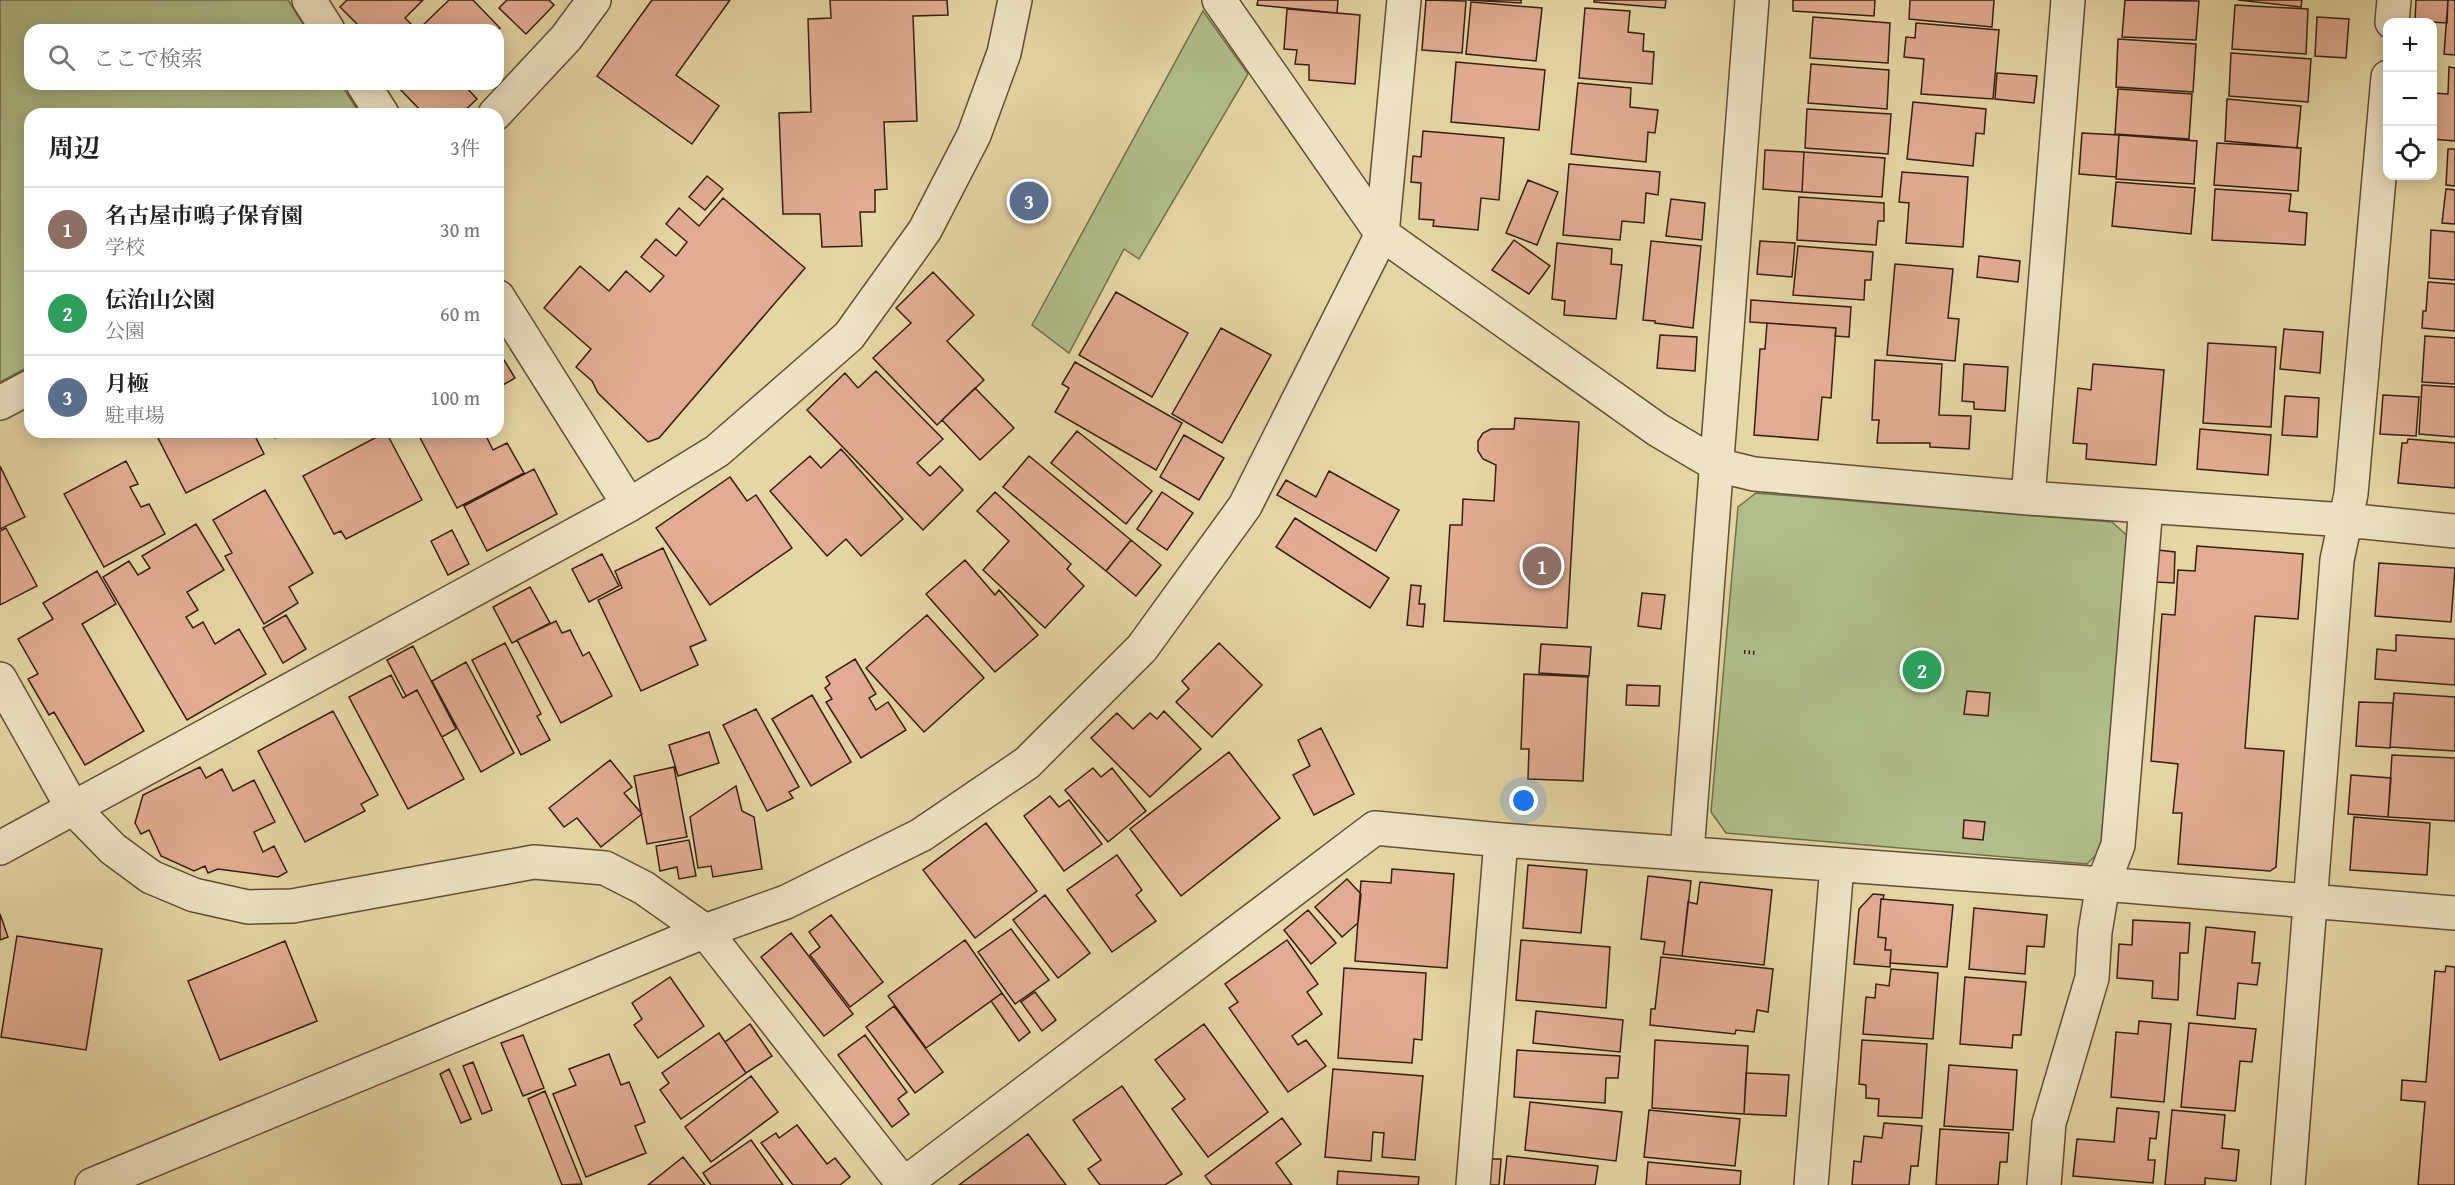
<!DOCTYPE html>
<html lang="ja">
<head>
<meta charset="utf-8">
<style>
  :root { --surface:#fff; --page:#f6f6f6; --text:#222; --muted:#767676; --line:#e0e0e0; --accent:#1a73e8 }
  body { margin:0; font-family:"Gentium Book Plus","Noto Serif JP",serif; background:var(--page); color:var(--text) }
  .controls { position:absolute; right:18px; top:18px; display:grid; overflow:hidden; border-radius:12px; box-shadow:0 3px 15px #0003 }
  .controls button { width:54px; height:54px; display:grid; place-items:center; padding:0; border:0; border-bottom:2px solid var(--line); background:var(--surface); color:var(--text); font:30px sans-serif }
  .you { position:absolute; left:1524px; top:801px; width:21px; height:21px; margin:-15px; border:4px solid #fff; border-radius:50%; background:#1a73e8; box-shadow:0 0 0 9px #1a73e833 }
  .badge { display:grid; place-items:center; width:39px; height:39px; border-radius:50%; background:var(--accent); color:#fff; font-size:20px; font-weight:700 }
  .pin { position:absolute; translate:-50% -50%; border:3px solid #fff; box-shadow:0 2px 6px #0006 }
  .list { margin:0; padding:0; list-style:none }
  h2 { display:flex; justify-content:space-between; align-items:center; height:78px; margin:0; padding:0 24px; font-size:26px }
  h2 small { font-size:20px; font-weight:400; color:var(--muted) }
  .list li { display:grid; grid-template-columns:39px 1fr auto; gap:18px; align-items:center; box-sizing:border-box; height:84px; padding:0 24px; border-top:2px solid var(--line) }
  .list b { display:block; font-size:22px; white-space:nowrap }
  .list p { margin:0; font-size:20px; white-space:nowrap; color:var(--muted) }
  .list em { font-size:20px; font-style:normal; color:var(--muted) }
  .icon { flex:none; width:33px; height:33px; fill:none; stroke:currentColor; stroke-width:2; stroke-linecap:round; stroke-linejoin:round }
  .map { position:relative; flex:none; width:2455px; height:1185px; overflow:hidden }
  .search { position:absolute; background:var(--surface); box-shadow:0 3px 15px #0003; left:24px; top:24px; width:480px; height:66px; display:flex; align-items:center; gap:15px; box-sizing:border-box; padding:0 21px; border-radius:18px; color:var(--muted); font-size:22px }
  .panel { position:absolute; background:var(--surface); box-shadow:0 3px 15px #0003; left:24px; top:108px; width:480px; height:330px; border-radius:18px }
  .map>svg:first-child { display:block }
</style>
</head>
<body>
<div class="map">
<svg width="2455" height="1185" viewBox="0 0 2455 1185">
  <rect width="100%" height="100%" fill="#e5d6a5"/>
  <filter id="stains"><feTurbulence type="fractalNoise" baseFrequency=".00333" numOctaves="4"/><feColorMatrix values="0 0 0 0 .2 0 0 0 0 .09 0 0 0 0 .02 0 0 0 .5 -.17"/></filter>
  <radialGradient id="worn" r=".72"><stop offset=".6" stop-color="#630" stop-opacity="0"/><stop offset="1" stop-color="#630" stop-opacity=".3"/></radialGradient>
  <path fill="#b0bf8a" stroke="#74704c" stroke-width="1.5" d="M0 0H288L307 30H30V84H341L360 114H30V366L0 382Z
    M1203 11 1248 74 1139 259 1124 249 1069 353 1032 325Z
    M1756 493 2112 522 2132 540 2106 845 2087 864 1726 833 1711 812 1738 507Z"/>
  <path fill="#e1ac91" stroke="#37200e" stroke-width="1.5" d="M347 0H423L405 18 417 30H363L340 7Z
    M449 0H473L500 28 497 30H423L421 27Z
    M507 0H549L554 5 526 34 499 8Z
    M652 0H730L676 75 719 106 692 144 597 76Z
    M830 0H947L948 15 913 16 917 121 884 122 887 189 875 190V212H860L862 246 822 247 820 214H783L779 113 811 112 808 19 831 18Z
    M1258 0H1338L1337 13 1257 5Z
    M1426 0 1466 1 1462 53 1422 50Z
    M1467 0H1521V3Z
    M1594 0H1666L1665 8 1594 2Z
    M1793 0H1875L1874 16 1793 11Z
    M1910 0H1994L1992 27 1909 19Z
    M2125 0 2199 1 2196 40 2122 37Z
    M2238 0H2302L2301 7Z
    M2416 0H2448L2447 23 2415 21Z
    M2448 0H2455V55L2444 54Z
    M1471 2 1542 8 1536 61 1466 54Z
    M2235 5 2308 9 2306 54 2232 49Z
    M1585 8 1630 11 1628 32 1644 34 1643 51 1654 52 1652 84 1579 78Z
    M1287 9 1360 15 1355 84 1309 80V65L1295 64 1297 50 1284 49Z
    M1813 17 1890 23 1888 63 1810 58Z
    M2317 17 2349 19 2346 58 2315 56Z
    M1916 23 1999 30 1993 99 1921 94 1924 59 1904 57 1906 37 1915 38Z
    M2118 39 2196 44 2193 92 2116 87Z
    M2231 53 2311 59 2308 102 2229 96Z
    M1456 62 1545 70 1539 130 1451 122Z
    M1811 64 1889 70 1887 109 1808 103Z
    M2449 67 2455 68V141L2432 139V93L2448 94Z
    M1997 73 2037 76 2034 103 1995 99Z
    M1578 83 1631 88 1630 107 1658 110 1655 133 1648 132 1646 162 1571 154Z
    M395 84H463L477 99 461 114H424Z
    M2118 89 2192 94 2189 139 2115 134Z
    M2227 99 2301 106 2297 148 2225 141Z
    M1913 102 1986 109 1984 134 1976 133 1973 166 1907 159Z
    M1807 109 1891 114 1888 154 1805 148Z
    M1423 131 1504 138 1499 200 1481 198 1478 230 1433 226 1434 220 1419 219 1421 183 1411 182 1413 156 1421 157Z
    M2082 133 2119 135 2116 177 2079 174Z
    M2119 135 2197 141 2194 184 2116 179Z
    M2217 143 2301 148 2298 191 2214 185Z
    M2448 149H2455V186L2446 185Z
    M1765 150 1804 152 1802 192 1763 189Z
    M1804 152 1885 158 1882 197 1802 192Z
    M1569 164 1660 172 1658 195 1646 193 1644 223 1622 221 1620 240 1563 235Z
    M1902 172 1968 177 1963 247 1906 243 1909 203 1899 202Z
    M707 176 723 189 705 210 689 197Z
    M1528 180 1558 192 1537 245 1506 233Z
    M2116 182 2195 188 2191 234 2112 226Z
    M2215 189 2291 194 2289 211 2307 213 2305 245 2212 240Z
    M2446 189 2455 190V224L2442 223Z
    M1799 197 1884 203V221H1878L1876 245 1797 240Z
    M723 198 805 268 659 438 648 442 598 393 592 381 576 367 591 349 544 308 580 266 609 291 626 271 650 292 664 276 641 257 656 239 676 256 687 242 666 224 679 208 699 226Z
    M1671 199 1705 203 1702 240 1666 236Z
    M2431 230 2455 232V280L2429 278Z
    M1514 240 1550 266 1529 294 1492 270Z
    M1651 241 1701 246 1693 328 1655 323V321L1643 320Z
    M1760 241 1795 243 1792 277 1757 274Z
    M1557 243 1612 249 1611 264 1622 265 1616 319 1564 315 1565 301 1552 299Z
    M1798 246 1873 252 1871 280H1865L1864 300 1793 295Z
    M1979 256 2020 261 2018 282 1977 277Z
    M1895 264 1953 269 1948 318 1959 319 1955 361 1887 355Z
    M933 272 974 315 947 341 984 380 937 425 873 358 911 323 896 308Z
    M2428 282 2455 284V331L2422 328 2423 311H2426Z
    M1116 292 1188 333 1152 397 1079 355Z
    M1751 300 1851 307 1849 337 1835 336 1836 328 1750 322Z
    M1767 323 1836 328 1831 398 1822 397 1818 440 1754 435 1760 349H1765Z
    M1221 328 1271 355 1222 443 1172 414Z
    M2284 329 2323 332 2320 373 2280 369Z
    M1660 335 1697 337 1695 371 1657 368Z
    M2425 336 2455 338V384L2422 382Z
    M2208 343 2276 347 2271 427 2203 423Z
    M504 360 515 378 498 388V363Z
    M1875 360 1942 364 1939 415 1971 416 1969 449 1930 447V443H1877L1879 420H1872Z
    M1075 362 1182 423 1156 470 1055 412 1069 388 1062 384Z
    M1964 364 2008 367 2005 411 1974 409V402L1962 401Z
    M2093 364 2164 370 2156 465 2086 459 2087 444 2073 443 2078 388 2091 390Z
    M876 371 943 439 917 463 930 476 940 466 963 490 923 530 807 410 845 373 858 388Z
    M2422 385 2455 387V437L2419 434Z
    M975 388 1014 428 980 460 942 420Z
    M2383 395 2419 397 2416 436 2380 434Z
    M2285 396 2319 398 2317 437 2282 435Z
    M1515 418 1579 422 1567 628 1444 621 1450 525H1462L1463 499 1494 501 1496 465 1483 459 1478 451V441L1483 433 1491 429H1514Z
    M2200 429 2271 435 2268 475 2197 469Z
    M1077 431 1152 491 1126 524 1051 463Z
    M171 432H253L264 454 186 493 158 438Z
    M272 432H285L275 438Z
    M386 432 422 500 346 539 341 531 334 534 303 476Z
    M417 432H484L493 450 507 443 524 473 457 508Z
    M1184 435 1224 458 1199 500 1160 477Z
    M2408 439 2455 443V488L2398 483 2402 443H2407Z
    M841 449 903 519 861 556 846 539 827 556 770 491 810 456 821 468Z
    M1029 456 1131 540 1106 571 1003 487Z
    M126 461 138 484 130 487 141 507 149 504 165 534 104 567 64 494Z
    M0 466 25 517 0 529Z
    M534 469 557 514 487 551 464 506Z
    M1329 471 1399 510 1376 551 1277 495 1286 480 1316 497Z
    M730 477 747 501 756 495 792 548 710 605 656 528Z
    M265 490 313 573 289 587 298 603 264 624 225 556 232 553 213 520Z
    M995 492 1071 564 1067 569 1084 586 1045 628 983 570 1009 541 977 511Z
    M1162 492 1193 513 1167 550 1137 529Z
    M1295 518 1389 578 1370 608 1276 547Z
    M196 524 224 570 187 592 198 610 186 617 193 628 203 622 215 644 239 629 266 674 187 720 103 577 129 561 138 575 150 568 142 556Z
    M6 528 37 586 0 605V531Z
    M452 530 469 564 448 575 431 541Z
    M1131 540 1161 565 1136 596 1106 571Z
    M2197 546 2303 554 2298 619 2255 616 2245 748 2284 751 2276 867 2270 871 2178 864 2182 813H2173L2178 764 2151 761 2162 614 2175 615 2178 570 2195 571Z
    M663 548 706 640 690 647 698 665 641 691 598 600 622 588 615 571Z
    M2158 550 2175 552 2174 583 2156 582Z
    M602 554 619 586 589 602 572 569Z
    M965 560 995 595 999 590 1038 635 995 672 926 594Z
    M2379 563 2455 568 2451 622 2375 616Z
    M97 571 116 604 82 624 144 731 85 765 54 712 49 715 28 679 38 674 18 639 53 619 43 603Z
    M1411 585 1421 586 1419 604H1425L1423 627 1407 625Z
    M530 587 550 623 512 643 493 607Z
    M1642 593 1665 595 1661 629 1638 626Z
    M286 615 306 649 283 663 263 628Z
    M927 615 984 678 924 732 866 668Z
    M556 621 562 633 570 630 583 656 589 652 612 696 561 723 517 640Z
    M2396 635 2455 639V685L2375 679 2377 649 2396 651Z
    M505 643 541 714 537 716 550 740 521 755 472 660Z
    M1219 643 1262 685 1212 737 1176 702 1189 689 1182 681Z
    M1541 644 1591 647 1589 676 1539 673Z
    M413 646 456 729 442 737 417 690 406 696 387 660Z
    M855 659 876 694 869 698 876 710 888 702 906 730 861 758 826 702 832 699 825 688 830 684 826 677Z
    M466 662 514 753 481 772 432 681Z
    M1524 674 1588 677 1583 781 1528 779 1529 749H1521Z
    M391 675 403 698 417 690 464 779 408 809 349 697Z
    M1627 685 1660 686 1659 706 1626 705Z
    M1967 691 1990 693 1988 716 1964 714Z
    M2394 693 2455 697V751L2390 747Z
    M812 695 851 762 811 786 772 719Z
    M2359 702 2393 703 2390 748 2356 746Z
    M756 709 799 787 789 792 793 798 767 811 723 725Z
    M333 711 378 795 361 804 365 811 305 842 258 751Z
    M1164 711 1201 749 1150 797 1091 738 1117 713 1133 729 1150 713 1157 719Z
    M1321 728 1354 794 1314 815 1293 775 1310 766 1298 740Z
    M709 732 719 763 678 776 669 745Z
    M1229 752 1280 818 1181 896 1130 829Z
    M2392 755 2455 758V821L2388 817Z
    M610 760 632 787 624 793 642 814 601 847 577 818 564 827 549 808Z
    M200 767 206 778 222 769 233 791 254 780 275 822 254 832 263 852 274 846 287 872 278 877 218 869 208 873 205 866 194 871 161 856 149 830 141 834 135 823 143 795Z
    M674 767 687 837 647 844 634 776Z
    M1093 768 1101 777 1112 768 1146 811 1108 842 1065 790Z
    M2351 775 2391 778 2388 817 2348 814Z
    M736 786 742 811 754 817 762 869 713 877 711 866 698 868 690 817Z
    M1050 796 1059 807 1069 800 1102 844 1064 871 1024 816Z
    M2354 817 2430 823 2427 875 2350 870Z
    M1964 820 1985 822 1983 840 1963 838Z
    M986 823 1037 891 975 938 923 870Z
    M689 840 696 876 679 879 677 867 660 871 656 846Z
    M1117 855 1142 890 1136 895 1156 921 1112 952 1067 890Z
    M1528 865 1587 870 1581 933 1523 928Z
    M1392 869 1454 874 1447 968 1355 961 1361 881 1391 883Z
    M1648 876 1691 881 1682 956 1663 954 1665 942 1641 939Z
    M1347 879 1361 894 1358 923 1342 937 1315 907Z
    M1700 882 1772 890 1764 965 1682 956 1688 902 1697 904Z
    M1873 894 1884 895 1883 899H1881L1878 937 1886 938 1885 950H1891L1890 967 1854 964 1859 909Z
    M1045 895 1090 953 1058 978 1013 920Z
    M1881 899 1953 905 1947 967 1890 963 1891 950H1885L1886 938 1878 937Z
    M1974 908 2047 915 2044 947 2027 946 2025 974 1969 969Z
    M1308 910 1336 943 1311 964 1284 930Z
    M0 914 8 937 0 940Z
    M831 915 883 982 850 1007 810 955 820 947 809 932Z
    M2133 920 2190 923 2188 953H2180L2178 1000 2152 998 2153 981 2117 978 2119 944 2132 945Z
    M2206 927 2255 932 2252 963H2260L2257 985 2238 983 2235 1019 2197 1015Z
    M1011 929 1049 980 1015 1004 978 952Z
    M791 933 853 1014 824 1036 761 957Z
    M17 936 102 949 86 1050 1 1037Z
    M965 940 1002 993 926 1048 888 996Z
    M1287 940 1318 984 1307 992 1322 1014 1292 1036 1298 1045 1306 1040 1326 1066 1288 1092 1229 1008 1238 1002 1225 984Z
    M1521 940 1610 947 1606 1008 1516 1000Z
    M285 941 317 1021 220 1060 188 981Z
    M1661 957 1773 969 1768 1012 1757 1010 1754 1032 1736 1030 1735 1034 1650 1025 1651 1009H1655Z
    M2446 966 2455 967V1185H2418L2425 1102 2401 1100 2402 1080 2426 1082 2435 971 2445 972Z
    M1344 968 1426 973 1422 1040 1414 1039 1412 1063 1338 1058Z
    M1891 969 1938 973 1933 1039 1863 1034 1866 997 1875 998 1876 984 1889 986Z
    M670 977 704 1026 658 1058 634 1025 642 1019 632 1003Z
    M1965 977 2026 982 2021 1035H2013L2012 1048 1960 1044Z
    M1035 992 1056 1020 1042 1031 1021 1002Z
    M1002 993 1030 1032 1019 1041 991 1001Z
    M894 1006 943 1072 915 1093 866 1027Z
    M1536 1011 1623 1020 1620 1052 1533 1043Z
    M2139 1021 2171 1024 2164 1102 2111 1097 2116 1032 2138 1034Z
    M2189 1023 2256 1029 2252 1062 2240 1061 2235 1111 2181 1107Z
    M750 1024 772 1056 746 1073 725 1042Z
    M1204 1024 1268 1112 1208 1157 1172 1109 1185 1099 1155 1060Z
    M719 1033 746 1073 681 1119 660 1090 669 1083 662 1073Z
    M523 1035 544 1088 523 1096 501 1043Z
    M865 1035 907 1092 898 1099 909 1114 892 1127 838 1055Z
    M1655 1040 1748 1046 1744 1114 1652 1108Z
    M1862 1040 1927 1044 1922 1118 1878 1116 1879 1099 1866 1098V1085L1859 1084Z
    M1517 1050 1620 1056 1618 1078H1606L1605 1103 1514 1097Z
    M609 1054 621 1085 629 1082 645 1122 635 1126 646 1153 586 1177 553 1094 576 1085 569 1069Z
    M473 1062 492 1110 482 1114 463 1066Z
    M1949 1065 2017 1070 2013 1130 1944 1126Z
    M449 1069 471 1119 461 1123 440 1074Z
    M1333 1069 1423 1076 1415 1160 1382 1157 1384 1133 1373 1132 1371 1161 1325 1157Z
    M1746 1073 1789 1075 1786 1116 1744 1114Z
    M751 1076 778 1112 711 1162 685 1127Z
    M1122 1086 1182 1174 1165 1185H1100L1088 1169 1101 1160 1073 1120Z
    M545 1091 582 1184 562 1185 528 1099Z
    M1530 1102 1622 1112 1616 1161 1525 1150Z
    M2117 1108 2159 1112 2156 1139 2150 1138 2148 1160H2155L2153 1183 2073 1176 2077 1139 2114 1142Z
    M1649 1110 1740 1119 1735 1166 1644 1157Z
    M2172 1110 2225 1115 2222 1148 2239 1150 2236 1181 2205 1178V1185H2165Z
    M1282 1118 1301 1144 1276 1163 1292 1185H1212L1205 1176Z
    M1884 1123 1922 1126 1918 1166H1911L1909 1185H1852L1854 1161 1861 1162 1864 1136 1882 1138Z
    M797 1125 827 1164 835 1158 850 1177 840 1185H793L761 1143 776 1133 779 1138Z
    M1940 1129 2009 1133 2007 1162H2000L1998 1185H1936Z
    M1028 1134 1066 1185H959Z
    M751 1140 783 1185H711L703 1173Z
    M1507 1156 1598 1166 1595 1185H1504Z
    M683 1157 705 1185H648Z
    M1489 1159H1501L1499 1185H1487Z
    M1648 1162 1741 1171 1740 1185H1646Z
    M1338 1171 1419 1177 1418 1185H1337Z"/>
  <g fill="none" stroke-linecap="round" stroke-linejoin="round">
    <defs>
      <path id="street" d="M309 0 328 30
        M1219 0 1382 234 1658 430 1717 465 1754 474 2028 498 2345 520 2455 531
        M2392 22 2394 0
        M363 84 382 114
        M495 114 566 38 594 0
        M498 297 629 505
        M0 403 30 387
        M2028 498 2068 0
        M0 679 72 807 113 849 151 877 194 895 248 907 292 906 534 862 605 868 644 888 705 931 904 1185
        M0 848 629 505 717 451 849 336 925 230 974 135 1004 53 1015 0
        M1687 853 1752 0
        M92 1185 705 931 786 902 921 835 1027 763 1142 648 1245 506 1382 234 1404 0
        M903 1185 1375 828 1501 840 2103 884 2455 913
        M1473 1185 1501 840
        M1811 1185 1837 865
        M2044 1185 2049 1123 2092 978 2095 932 2103 884 2118 845 2146 506
        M2288 1185 2337 560 2351 494 2388 77"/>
    </defs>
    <use href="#street" stroke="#624e34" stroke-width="36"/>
    <path stroke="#37200e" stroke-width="4" stroke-dasharray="1.5 3" stroke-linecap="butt" d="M1744 652 1757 653"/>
    <use href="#street" stroke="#eee4c4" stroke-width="33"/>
  </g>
  <rect width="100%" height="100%" filter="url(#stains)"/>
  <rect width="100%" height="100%" fill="url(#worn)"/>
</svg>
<div class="controls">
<button>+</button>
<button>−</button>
<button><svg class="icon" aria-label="locate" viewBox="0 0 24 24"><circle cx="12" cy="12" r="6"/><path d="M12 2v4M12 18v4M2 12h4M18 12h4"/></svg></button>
</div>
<div class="you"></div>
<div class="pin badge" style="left:1542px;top:566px;background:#8d6e63">1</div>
<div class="pin badge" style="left:1922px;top:670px;background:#2e9e5b">2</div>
<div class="pin badge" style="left:1029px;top:201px;background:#5c6f8a">3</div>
<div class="search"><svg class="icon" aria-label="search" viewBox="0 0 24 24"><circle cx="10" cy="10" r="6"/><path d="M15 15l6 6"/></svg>ここで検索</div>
<section class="panel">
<h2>周辺<small>3件</small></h2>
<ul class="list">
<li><span class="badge" style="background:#8d6e63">1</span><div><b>名古屋市鳴子保育園</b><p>学校</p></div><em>30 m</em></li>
<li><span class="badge" style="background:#2e9e5b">2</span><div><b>伝治山公園</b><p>公園</p></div><em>60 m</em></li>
<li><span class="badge" style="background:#5c6f8a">3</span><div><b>月極</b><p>駐車場</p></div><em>100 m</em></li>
</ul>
</section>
</div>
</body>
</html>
